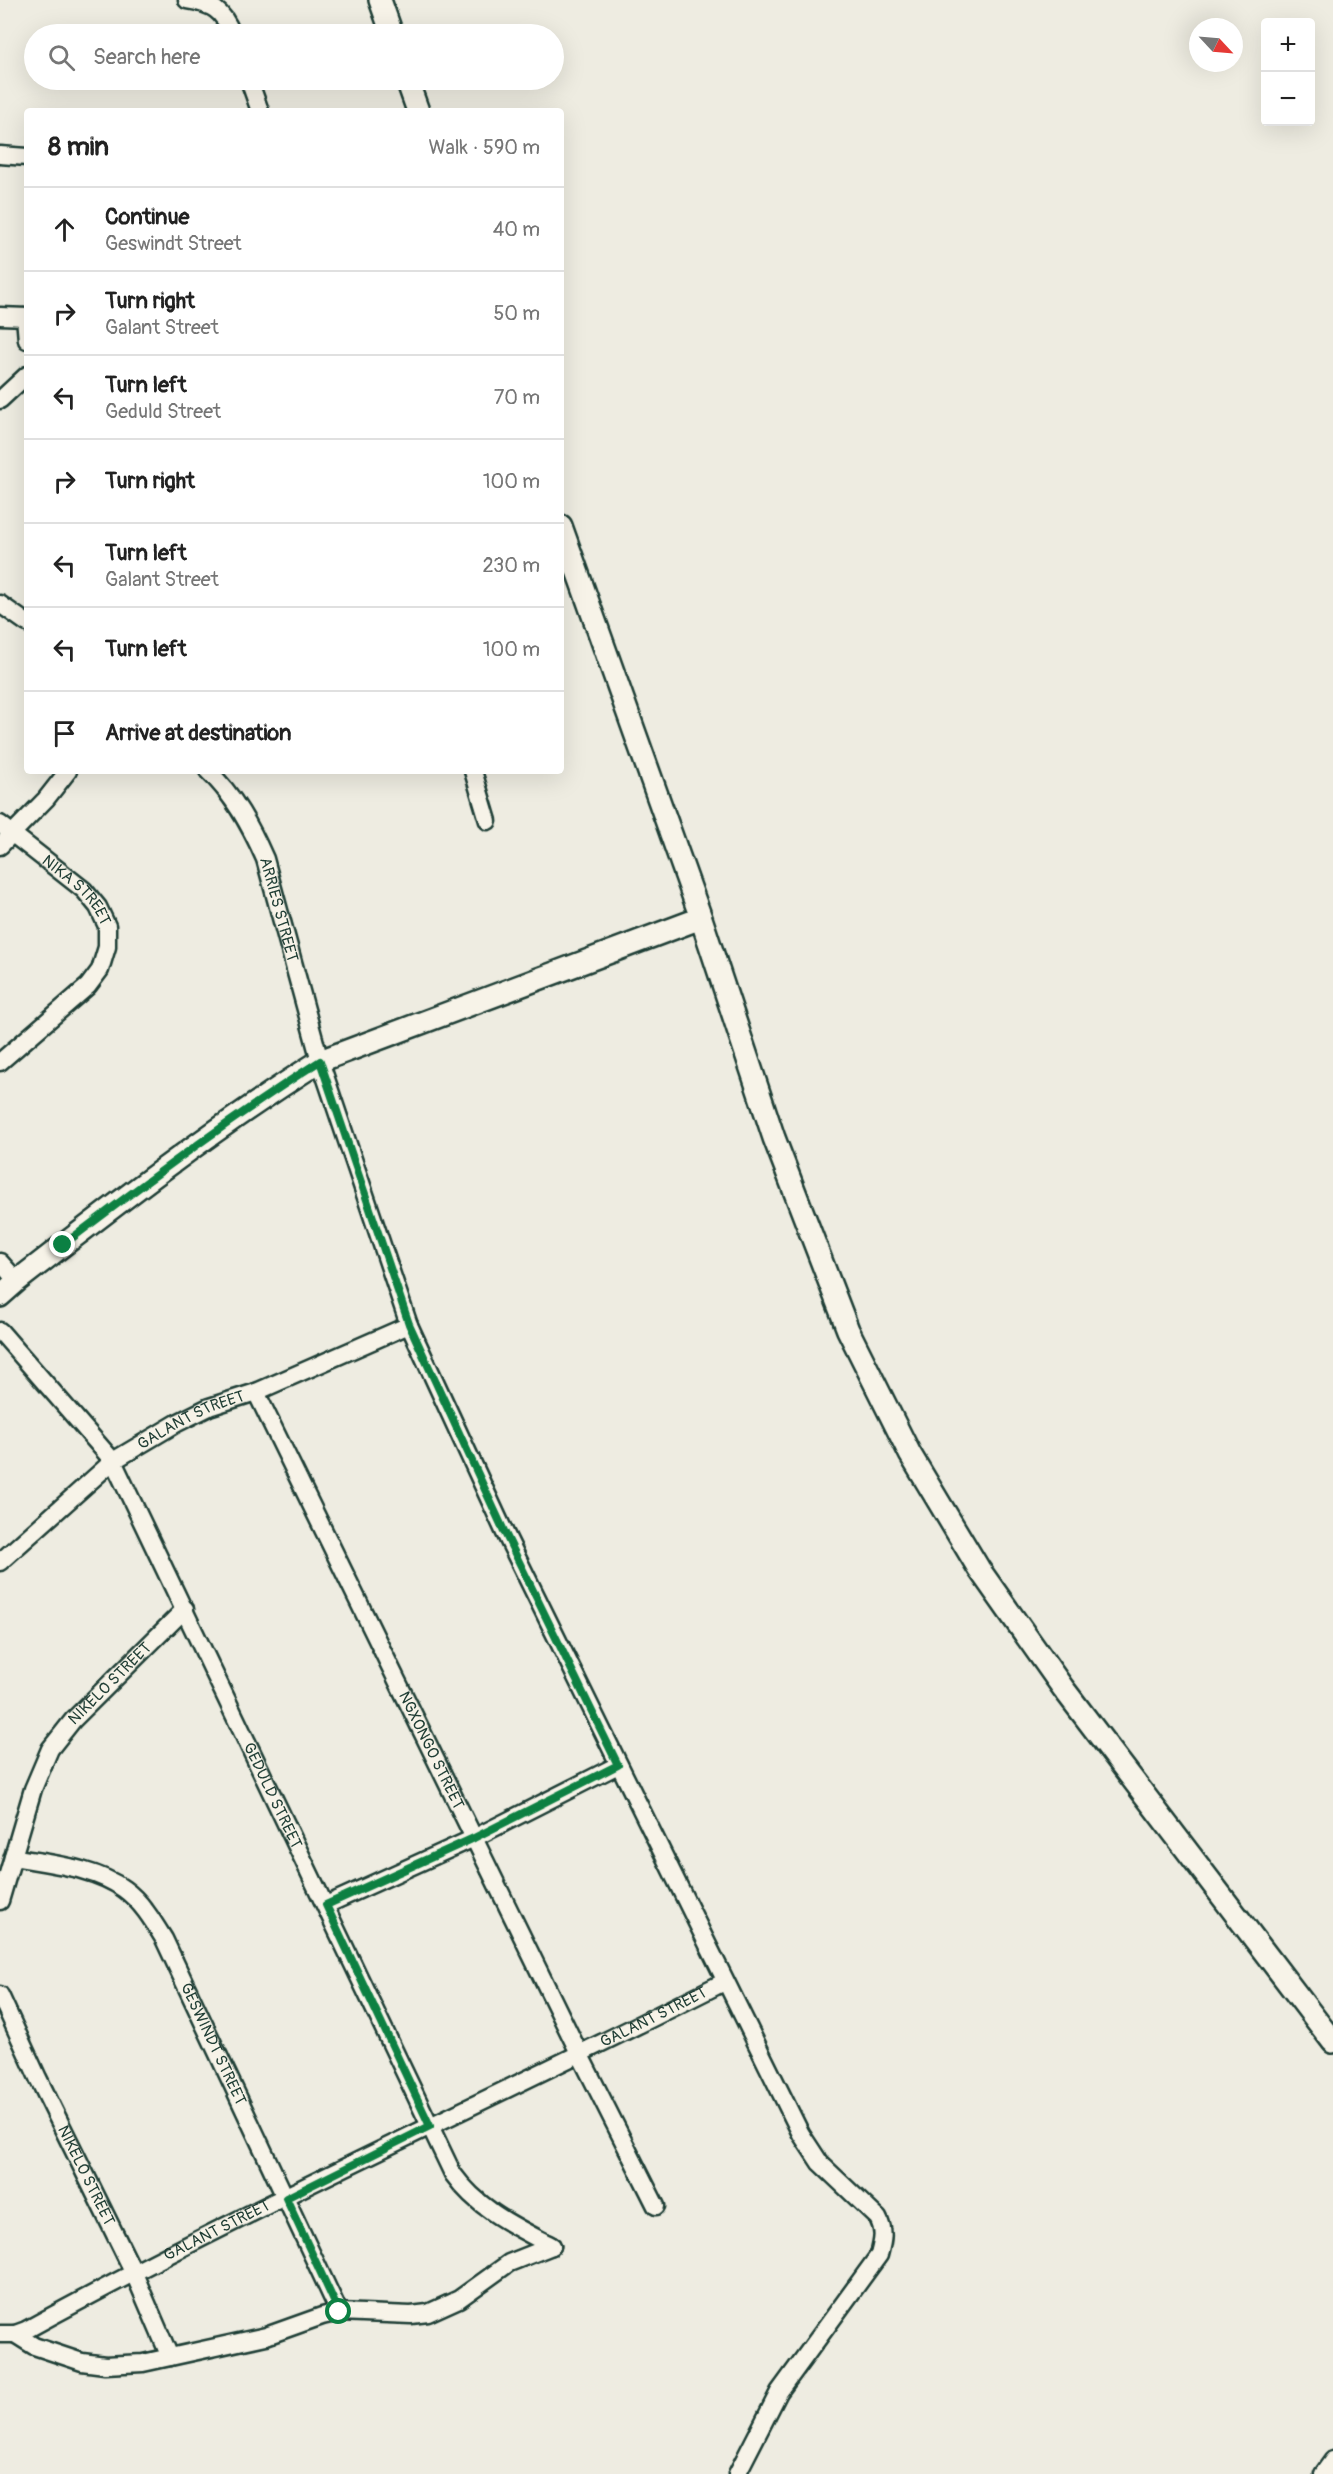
<!DOCTYPE html>
<html lang="en">
<head>
<meta charset="utf-8">
<style>
  :root { --surface:#fff; --page:#f2f2f2; --text:#222; --muted:#767676; --line:#e0e0e0 }
  body { margin:0; font-family:Pangolin,sans-serif; background:var(--page); color:var(--text) }
  .controls { position:absolute; right:18px; top:18px; display:grid; overflow:hidden; border-radius:6px; box-shadow:0 6px 24px #0002 }
  .controls button { width:54px; height:54px; display:grid; place-items:center; padding:0; border:0; border-bottom:2px solid var(--line); background:var(--surface); color:var(--text); font:30px sans-serif }
  .compass { position:absolute; left:1189px; top:18px; width:54px; height:54px; border-radius:50%; background:var(--surface); box-shadow:0 6px 24px #0002; rotate:116deg }
  .stop { position:absolute; width:18px; height:18px; margin:-14px; border:4px solid #0b8043; border-radius:50%; background:#fff }
  .stop.end { background:#0b8043; border-color:#fff; box-shadow:0 2px 6px #0008 }
  .list { margin:0; padding:0; list-style:none }
  h2 { display:flex; justify-content:space-between; align-items:center; height:78px; margin:0; padding:0 24px; font-size:26px }
  h2 small { font-size:20px; font-weight:400; color:var(--muted) }
  .list li { display:grid; grid-template-columns:39px 1fr auto; gap:18px; align-items:center; box-sizing:border-box; height:84px; padding:0 24px; border-top:2px solid var(--line) }
  .list b { display:block; font-size:22px; white-space:nowrap }
  .list p { margin:0; font-size:20px; white-space:nowrap; color:var(--muted) }
  .list em { font-size:20px; font-style:normal; color:var(--muted) }
  .icon { flex:none; width:33px; height:33px; fill:none; stroke:currentColor; stroke-width:2; stroke-linecap:round; stroke-linejoin:round }
  .map { position:relative; flex:none; width:1333px; height:2474px; overflow:hidden }
  .search { position:absolute; background:var(--surface); box-shadow:0 6px 24px #0002; left:24px; top:24px; width:540px; height:66px; display:flex; align-items:center; gap:15px; box-sizing:border-box; padding:0 21px; border-radius:33px; color:var(--muted); font-size:22px }
  .panel { position:absolute; background:var(--surface); box-shadow:0 6px 24px #0002; left:24px; top:108px; width:540px; height:666px; border-radius:6px }
  .map>svg:first-child { display:block }
</style>
</head>
<body>
<div class="map">
<svg width="1333" height="2474" viewBox="0 0 1333 2474">
  <rect width="100%" height="100%" fill="#eeece1"/>
  <filter id="ink" filterUnits="userSpaceOnUse"><feTurbulence type="fractalNoise" baseFrequency=".0167" numOctaves="2"/><feDisplacementMap in="SourceGraphic" scale="12" xChannelSelector="R" yChannelSelector="G"/><feConvolveMatrix kernelMatrix="1 2 1 2 8 2 1 2 1" color-interpolation-filters="sRGB"/></filter>
  <g filter="url(#ink)">
    <g fill="none" stroke-linecap="round" stroke-linejoin="round">
      <defs>
        <g id="minor">
          <path d="M187 0C212 4 223 10 232 34"/>
          <path d="M249 80 260 111"/>
          <path d="M0 155 27 157"/>
          <path d="M0 316 27 317"/>
          <path d="M25 317 27 340"/>
          <path d="M0 400 27 375"/>
          <path d="M0 604 27 623"/>
          <path id="s1" d="M208 771C234 795 251 827 265 859L320 1061 409 1325 504 1531 801 2134 820 2163 878 2218C885 2231 883 2240 879 2255L779 2392 737 2474"/>
          <path d="M473 771 488 821"/>
          <path id="s2" d="M0 824 84 890 98 907 107 926V947L100 970 88 986 0 1062"/>
          <path d="M0 846 46 799 68 771"/>
          <path d="M0 1262 17 1281"/>
          <path id="s3" d="M0 1331 113 1461 453 2174C479 2210 514 2226 552 2246"/>
          <path id="s4" d="M256 1392 580 2055 656 2206"/>
          <path id="s5" d="M0 1562 113 1461 177 1423 209 1407 256 1392 409 1325"/>
          <path id="s6" d="M13 1857C49 1864 94 1867 124 1889 141 1901 153 1921 164 1939L339 2312"/>
          <path id="s7" d="M0 1901 33 1789 50 1749 73 1720 185 1609"/>
          <path d="M326 1905 474 1838 618 1765"/>
          <path id="s8" d="M0 1995 38 2078 133 2271 170 2357"/>
          <path id="s9" d="M0 2334H15L26 2330C254 2205 492 2100 724 1982"/>
          <path d="M15 2334 34 2346 82 2362 105 2365 143 2363 266 2336 322 2316 339 2312 411 2315 428 2313 459 2299 509 2263 552 2246"/>
          <path d="M1323 2474 1333 2460"/>
        </g>
        <path id="tertiary" d="M380 0 392 34
          M407 80 418 111
          M561 526 701 918 774 1138 848 1330 910 1454 979 1569 1063 1688 1333 2042
          M0 1296 17 1281C116 1204 214 1128 320 1061L701 918"/>
      </defs>
      <use href="#minor" stroke="#1f3d34" stroke-width="21"/>
      <use href="#tertiary" stroke="#1f3d34" stroke-width="26"/>
      <use href="#minor" stroke="#f7f3e8" stroke-width="16"/>
      <use href="#tertiary" stroke="#f7f3e8" stroke-width="21"/>
    </g>
  </g>
  <g fill="none" stroke-linecap="round" stroke-linejoin="round" filter="url(#ink)">
    <path stroke="#0b8043" stroke-width="8" d="M63 1245C147 1181 231 1118 320 1061L409 1324 504 1531 618 1765 474 1838 326 1905 430 2126 286 2198 339 2312"/>
  </g>
  <g text-anchor="middle" dominant-baseline="central" stroke-width="4.5" stroke-linejoin="round" paint-order="stroke">
    <g font-size="16" fill="#1f3d34" stroke="#f7f3e8">
      <text stroke="none"><textPath href="#s2" startOffset="102">NIKA STREET</textPath></text>
      <text stroke="none"><textPath href="#s1" startOffset="158">ARRIES STREET</textPath></text>
      <text stroke="none"><textPath href="#s5" startOffset="240">GALANT STREET</textPath></text>
      <text stroke="none"><textPath href="#s7" startOffset="249">NIKELO STREET</textPath></text>
      <text stroke="none"><textPath href="#s4" startOffset="399">NGXONGO STREET</textPath></text>
      <text stroke="none"><textPath href="#s3" startOffset="543">GEDULD STREET</textPath></text>
      <text stroke="none"><textPath href="#s9" startOffset="728">GALANT STREET</textPath></text>
      <text stroke="none"><textPath href="#s6" startOffset="297">GESWINDT STREET</textPath></text>
      <text stroke="none"><textPath href="#s8" startOffset="200">NIKELO STREET</textPath></text>
      <text stroke="none"><textPath href="#s9" startOffset="242">GALANT STREET</textPath></text>
    </g>
  </g>
</svg>
<div class="controls">
<button>+</button>
<button>−</button>
</div>
<svg class="compass" viewBox="-18 -18 36 36"><path d="M0-13l5 13h-10z" fill="#e53935"/><path d="M0 13l5-13h-10z" fill="#767676"/></svg>
<div class="stop" style="left:339px;top:2312px"></div>
<div class="stop end" style="left:63px;top:1245px"></div>
<div class="search"><svg class="icon" aria-label="search" viewBox="0 0 24 24"><circle cx="10" cy="10" r="6"/><path d="M15 15l6 6"/></svg>Search here</div>
<section class="panel">
<h2>8 min<small>Walk · 590 m</small></h2>
<ul class="list">
<li><svg class="icon" aria-label="ahead" viewBox="0 0 24 24"><path d="M12 20V5M6 11l6-6 6 6"/></svg><div><b>Continue</b><p>Geswindt Street</p></div><em>40 m</em></li>
<li><svg class="icon" aria-label="right" viewBox="0 0 24 24"><path d="M7 20v-9h11M14 6l5 5-5 5"/></svg><div><b>Turn right</b><p>Galant Street</p></div><em>50 m</em></li>
<li><svg class="icon" aria-label="left" viewBox="0 0 24 24"><path d="M17 20v-9H6M10 6l-5 5 5 5"/></svg><div><b>Turn left</b><p>Geduld Street</p></div><em>70 m</em></li>
<li><svg class="icon" aria-label="right" viewBox="0 0 24 24"><path d="M7 20v-9h11M14 6l5 5-5 5"/></svg><div><b>Turn right</b></div><em>100 m</em></li>
<li><svg class="icon" aria-label="left" viewBox="0 0 24 24"><path d="M17 20v-9H6M10 6l-5 5 5 5"/></svg><div><b>Turn left</b><p>Galant Street</p></div><em>230 m</em></li>
<li><svg class="icon" aria-label="left" viewBox="0 0 24 24"><path d="M17 20v-9H6M10 6l-5 5 5 5"/></svg><div><b>Turn left</b></div><em>100 m</em></li>
<li><svg class="icon" aria-label="arrive" viewBox="0 0 24 24"><path d="M6 21V4h12l-3 4 3 4H6"/></svg><div><b>Arrive at destination</b></div></li>
</ul>
</section>
</div>
</body>
</html>
